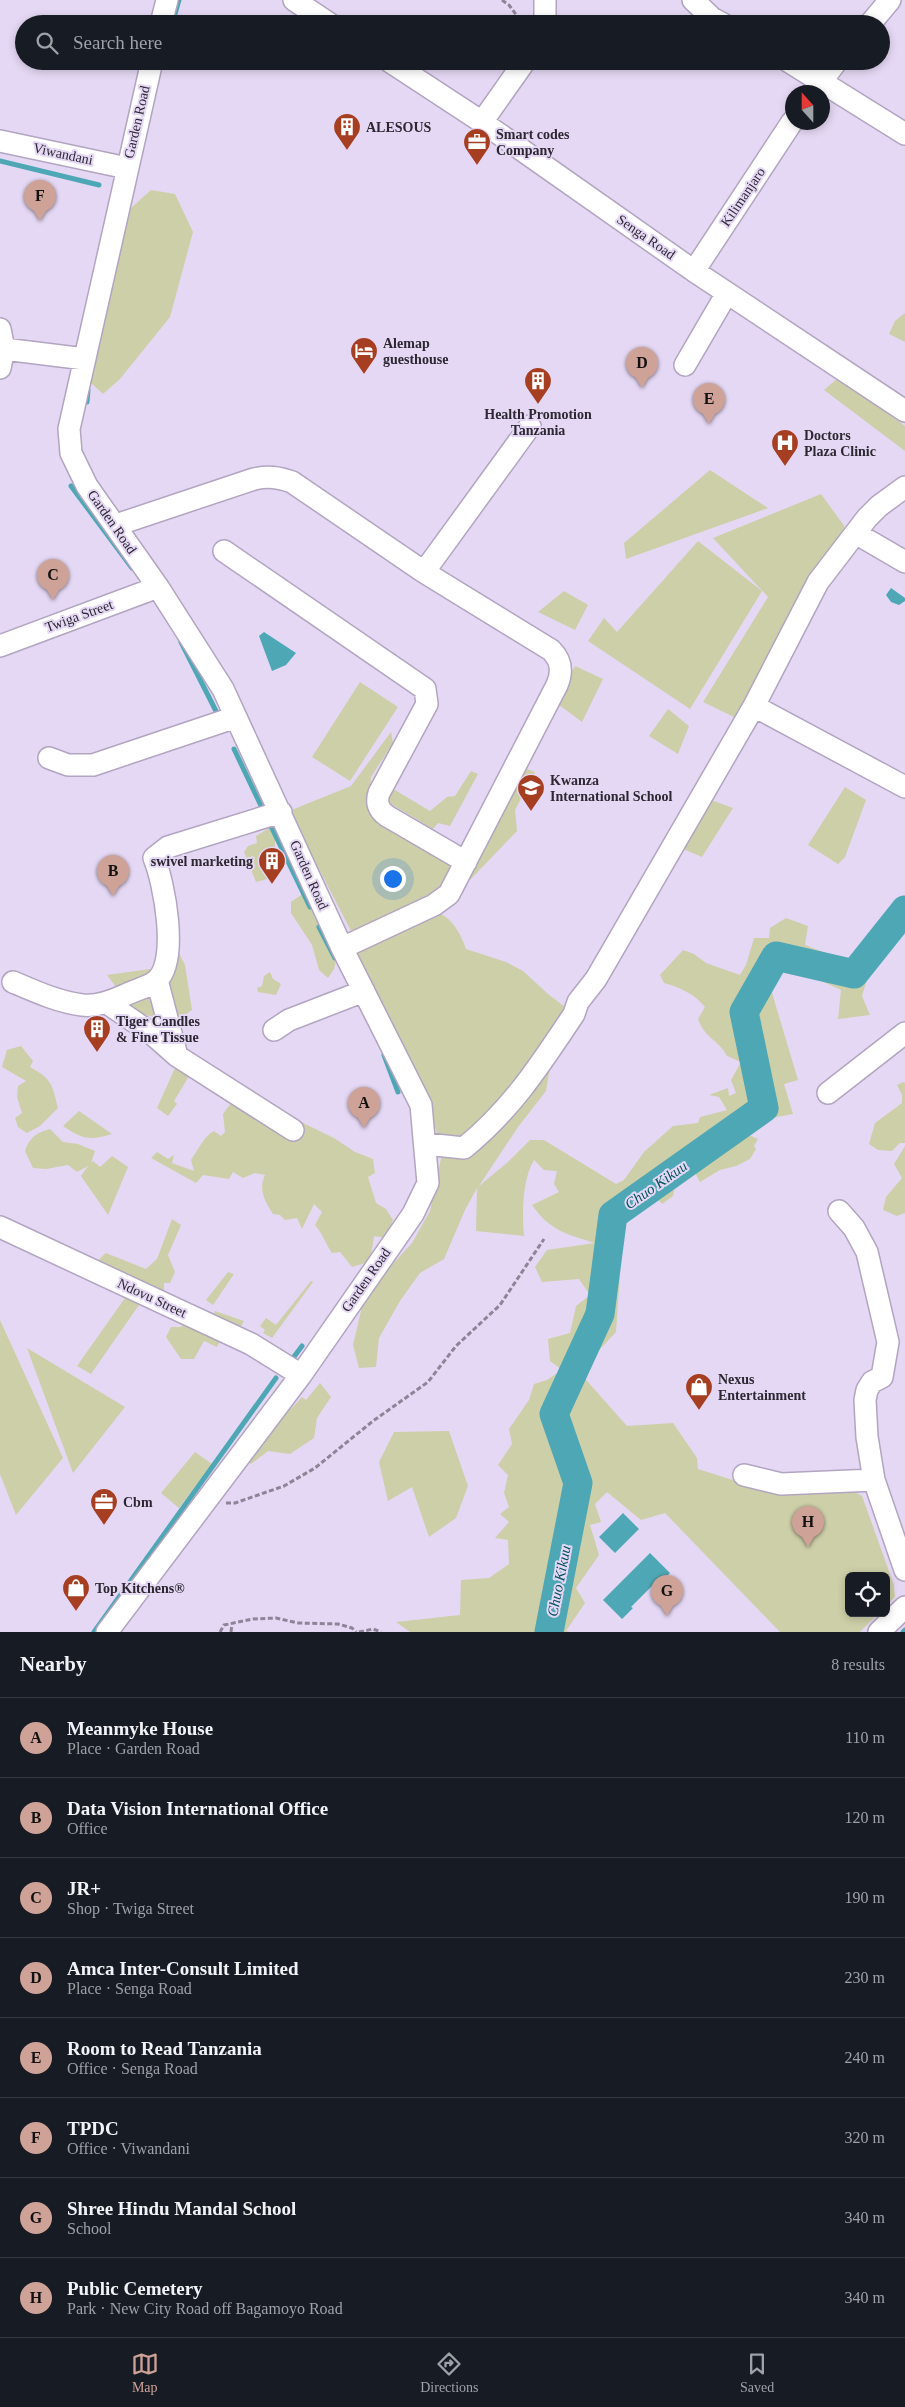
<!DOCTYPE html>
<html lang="en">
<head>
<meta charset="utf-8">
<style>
  :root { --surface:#171b24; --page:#20242c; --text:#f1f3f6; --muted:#9ea1a6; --line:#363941; --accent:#cfa297 }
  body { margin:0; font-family:Georgia,serif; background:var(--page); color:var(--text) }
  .controls { position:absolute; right:15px; bottom:15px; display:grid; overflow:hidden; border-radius:8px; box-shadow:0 2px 8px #0003 }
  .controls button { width:45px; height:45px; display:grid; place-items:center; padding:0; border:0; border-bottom:1px solid var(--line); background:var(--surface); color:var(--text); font:25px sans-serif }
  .compass { position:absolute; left:785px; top:85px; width:45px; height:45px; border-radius:50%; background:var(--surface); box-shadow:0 2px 8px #0003; rotate:339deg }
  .you { position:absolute; left:392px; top:878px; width:18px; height:18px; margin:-12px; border:4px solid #fff; border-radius:50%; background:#1a73e8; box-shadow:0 0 0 8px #1a73e833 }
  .badge { display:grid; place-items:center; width:32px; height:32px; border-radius:50%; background:var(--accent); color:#111; font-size:16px; font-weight:700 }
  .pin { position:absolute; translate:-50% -41px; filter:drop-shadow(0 1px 2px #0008) }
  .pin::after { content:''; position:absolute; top:26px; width:18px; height:15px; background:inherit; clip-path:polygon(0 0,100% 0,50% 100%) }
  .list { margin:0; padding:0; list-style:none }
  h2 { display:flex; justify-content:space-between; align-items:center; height:65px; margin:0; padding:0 20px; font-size:21px }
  h2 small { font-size:16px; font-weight:400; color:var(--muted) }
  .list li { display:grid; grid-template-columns:32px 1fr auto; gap:15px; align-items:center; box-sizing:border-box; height:80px; padding:0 20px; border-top:1px solid var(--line) }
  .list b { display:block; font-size:19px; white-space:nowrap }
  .list p { margin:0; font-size:16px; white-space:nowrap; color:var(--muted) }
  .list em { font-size:16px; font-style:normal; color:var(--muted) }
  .icon { flex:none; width:28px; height:28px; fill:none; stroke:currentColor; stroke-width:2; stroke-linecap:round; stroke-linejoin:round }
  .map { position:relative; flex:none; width:905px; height:1632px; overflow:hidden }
  .search { position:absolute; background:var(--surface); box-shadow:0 2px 8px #0003; left:15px; right:15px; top:15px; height:55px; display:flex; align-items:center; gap:12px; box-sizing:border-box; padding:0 18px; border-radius:28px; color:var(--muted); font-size:19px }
  .sheet { height:705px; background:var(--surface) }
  nav { display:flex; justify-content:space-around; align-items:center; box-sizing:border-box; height:70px; border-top:1px solid var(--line); background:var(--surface); font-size:14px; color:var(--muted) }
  nav a { display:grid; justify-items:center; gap:2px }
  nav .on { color:var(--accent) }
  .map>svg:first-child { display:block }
</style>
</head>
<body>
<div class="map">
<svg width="905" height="1632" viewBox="0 0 905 1632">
  <rect width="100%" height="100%" fill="#e5d8f4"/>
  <path fill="#cdcfa8" d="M151 190 175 194 193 232 170 317 120 379 103 394 90 382 130 209Z
    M905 313V342L889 334 895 321Z
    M839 377 905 426V451L824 390Z
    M710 470 768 508 626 559 624 543Z
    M821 494 845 527 736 718 703 702 768 597 713 538Z
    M698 541 762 591 690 709 588 641 604 618 617 632Z
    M564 591 588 605 575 630 538 612Z
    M575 666 603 679 582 722 555 702Z
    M360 682 398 707 350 781 312 757Z
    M668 709 689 726 678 754 649 736Z
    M391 732 393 743 371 777 369 810 452 867 445 884 408 907C441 908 455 918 466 949L506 962 523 971 548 994 574 1014 551 1061 546 1091 518 1127 479 1186 508 1162 530 1140H544L616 1184 624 1180 644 1152 673 1126 698 1123 700 1117 727 1110 719 1097 709 1095 728 1088 729 1096 736 1093 731 1080 741 1062 727 1056C718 1039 705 1039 698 1019L705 1007C695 994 679 987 664 983L660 975 683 950 694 954 706 963 740 975 746 965 754 938H769L770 928 786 918 808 926 805 945 870 970 862 996 870 1015 838 1019 841 990 791 967 777 973 770 986 798 1080 784 1084 793 1114 756 1121 749 1135 758 1139 754 1146 756 1149 750 1159 736 1166 720 1170 700 1182 693 1169 676 1182 673 1196 662 1204 654 1195 635 1204 620 1218 622 1244 616 1332 579 1372 627 1426 673 1423 697 1458 698 1469 770 1492 843 1486 862 1496 894 1585 895 1597 886 1606V1576H849V1613H879L860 1632H780L665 1513 641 1520 607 1492 595 1504 601 1522 590 1525 599 1555 576 1588 585 1603 566 1631 570 1632H410L396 1622 460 1615 461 1580 489 1578 509 1564 508 1540 495 1538 509 1522 500 1514 509 1507 504 1493 508 1475 498 1465 512 1444 509 1429 529 1400 534 1384 547 1380 562 1370 550 1361 548 1339 570 1333 576 1306 590 1295 579 1279 542 1282 535 1267 547 1250 595 1243C567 1234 550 1231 532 1205L559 1192 554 1184 557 1171 544 1170 534 1160C522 1180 522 1214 524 1236L476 1231 477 1188 465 1210 444 1259 420 1273 400 1301 379 1338 376 1367 359 1368 353 1345 365 1294 412 1243 430 1211 443 1149 411 1061 346 966 368 928 351 931 289 811 351 786Z
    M519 766 535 772 515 810 517 831 470 880 463 876Z
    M471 771 478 774 450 826 438 823 433 829 386 801V791L395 790 430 811 447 797 455 796Z
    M845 787 866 800 845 857 838 864 808 845Z
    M711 800 733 808 702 857 683 849Z
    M271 827 276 830 274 853 264 854 271 878 256 882 244 852 248 846 257 843 256 836Z
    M304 893 316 900 338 952 334 969 328 978 319 970 312 945 291 913V902Z
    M175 928 179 953 185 965 192 1010 168 1026 154 1017 135 1012 107 975 164 967Z
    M270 972 273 979 281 984 276 995 258 992 257 988 262 986 264 976Z
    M21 1046 33 1061 30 1067C52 1079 52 1084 58 1108L40 1126 27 1133 18 1127 15 1118 22 1113 17 1097 18 1086 26 1081 2 1067 7 1050Z
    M175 1068 188 1073V1078L174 1101 177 1104 168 1116 157 1108Z
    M903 1082 905 1083V1143H900L892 1151 878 1150 869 1144 875 1123 902 1103V1095L897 1085Z
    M239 1092 334 1138 355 1152 373 1159 375 1173 368 1177 376 1203 386 1209 393 1220 386 1238 374 1236 371 1255 365 1263 352 1267 340 1252 332 1253C325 1243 323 1234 315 1225L322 1212 314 1204 302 1229 297 1218 285 1220 280 1215 273 1214C265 1201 258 1190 265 1175L255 1173 243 1178 233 1172 229 1179 203 1175 196 1183 151 1158 157 1152 168 1159 174 1155 172 1163 194 1171 191 1160C198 1150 204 1136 214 1131L221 1136 225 1132 223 1114Z
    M79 1111 112 1134C89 1141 82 1139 63 1126Z
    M50 1129 63 1142 78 1144 95 1151 91 1163 93 1161 100 1167 112 1156 128 1167 108 1215 81 1176 88 1166 77 1172 68 1165 46 1169 33 1168 25 1151C30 1137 36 1133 50 1129Z
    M905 1146V1213L897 1216 883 1210 886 1197 902 1178 894 1164Z
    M172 1219 181 1225 168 1255 175 1272 170 1283H164V1291L159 1295 95 1263 106 1253 146 1269 157 1259Z
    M228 1272 234 1274 213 1305 206 1300Z
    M311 1281 313 1282 272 1338 263 1333 265 1330 260 1326 266 1318 276 1325Z
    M125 1298 139 1305 91 1374 77 1366Z
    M215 1311 244 1321 239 1330 213 1317Z
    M187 1317 219 1342 217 1347 204 1341 194 1359H181L166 1337 171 1327H181Z
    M0 1320 63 1458 16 1515 0 1474Z
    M27 1348 125 1407 73 1473Z
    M320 1383 331 1397 317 1418 314 1438 290 1454 268 1451 251 1464 245 1460 284 1405 291 1409 302 1397 306 1400Z
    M449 1431 468 1486 456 1518 429 1537 412 1487 388 1501 379 1462 394 1432Z
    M195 1452 212 1464 179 1508 161 1493Z"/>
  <path fill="#4ea7b5" d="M891 588 905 598V601L899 605 891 602 886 595Z
    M264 632 296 653 286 665 272 671 259 636Z
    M623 1513 639 1529 615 1553 599 1537Z
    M650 1553 670 1573 660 1583 657 1581 631 1607 633 1608 622 1619 603 1600Z"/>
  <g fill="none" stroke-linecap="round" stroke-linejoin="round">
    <path stroke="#4ea7b5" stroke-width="5" d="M172 24 179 0
      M0 161 99 185
      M87 402 88 390
      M71 486 132 568
      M181 642 219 717
      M234 749 264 812
      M268 820 310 907
      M319 927 335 958
      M384 1055 398 1092
      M293 1358 302 1346
      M94 1632 276 1378
      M903 1632 905 1630"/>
    <path stroke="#4ea7b5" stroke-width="29" d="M549 1632 578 1483 554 1414 600 1314 613 1215 764 1108 744 1012 776 956 854 974 905 910"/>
    <defs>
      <path id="minor" d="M294 0 330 24
        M545 0V24
        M693 0 712 18 723 24
        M161 24 167 0
        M870 24 890 0
        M389 61 482 122 694 271 905 411
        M788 61 905 134
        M813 92 837 61
        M482 122 525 61
        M0 141 127 168
        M694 271 792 122
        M0 329 4 349 0 368
        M4 349 85 359
        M685 365 727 293
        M116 525 254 479C268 476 278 477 292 482L424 572 551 650C561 660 563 671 557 685L449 894 434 905 342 948
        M857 534 905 562
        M224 551 425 689 427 704 379 793C376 802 378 810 387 816L466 862
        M424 572 530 426
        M0 646 158 587
        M754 706 905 787
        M49 758 68 765H93L236 717
        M157 980 177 1056
        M13 982C34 991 58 1002 82 1005 97 1007 112 1001 125 995 134 990 150 987 157 980 179 960 164 882 154 858L168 847 281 812
        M107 1003 151 1033 177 1056 293 1130
        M274 1030 289 1020 364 991
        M828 1093 905 1033
        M426 1144 464 1148C512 1109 540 1065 574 1014L578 1002 596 979 754 706 818 582 867 518 879 506 905 487
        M839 1211 854 1228 867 1252 888 1342 882 1377 872 1382 867 1390 865 1400 867 1437 874 1480 905 1570
        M0 1227 251 1344 301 1375
        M744 1475 781 1484 874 1480
        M107 1632 301 1375 413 1214 428 1183 421 1105 342 948 223 689 158 587 87 486 71 453 69 429 152 61
        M879 1632 905 1607"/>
    </defs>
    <use href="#minor" stroke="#b2a5c0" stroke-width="24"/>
    <path stroke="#8d8498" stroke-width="3" stroke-dasharray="5 2.5" stroke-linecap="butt" d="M502 0 509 5 523 24
      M226 1503H235L284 1486 315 1468 373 1421 428 1382 456 1346 500 1305 544 1239
      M220 1632 224 1625 253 1619 276 1618 298 1623 338 1624 352 1628 356 1632
      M231 1632 232 1624
      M359 1632 373 1629 381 1632"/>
    <use href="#minor" stroke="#fff" stroke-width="21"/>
  </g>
  <defs>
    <symbol id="building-pin" viewBox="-11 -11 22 30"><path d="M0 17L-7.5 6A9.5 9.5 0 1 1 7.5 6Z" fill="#a63e22" stroke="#e5d8f4"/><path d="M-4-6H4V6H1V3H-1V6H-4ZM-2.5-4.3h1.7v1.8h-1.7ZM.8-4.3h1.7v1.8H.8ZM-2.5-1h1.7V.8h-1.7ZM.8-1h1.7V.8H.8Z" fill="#fff"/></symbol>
    <symbol id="office-pin" viewBox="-11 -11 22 30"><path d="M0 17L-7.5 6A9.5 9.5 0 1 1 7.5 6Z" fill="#a63e22" stroke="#e5d8f4"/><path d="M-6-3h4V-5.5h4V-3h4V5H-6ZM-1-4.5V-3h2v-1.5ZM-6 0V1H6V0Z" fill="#fff"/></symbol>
    <symbol id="hotel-pin" viewBox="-11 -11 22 30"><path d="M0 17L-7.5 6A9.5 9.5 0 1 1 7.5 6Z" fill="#a63e22" stroke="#e5d8f4"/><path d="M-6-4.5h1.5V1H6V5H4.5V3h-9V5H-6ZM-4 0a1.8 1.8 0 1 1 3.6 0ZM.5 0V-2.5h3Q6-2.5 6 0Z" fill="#fff"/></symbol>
    <symbol id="hospital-pin" viewBox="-11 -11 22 30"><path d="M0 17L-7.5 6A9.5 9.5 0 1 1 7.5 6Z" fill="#a63e22" stroke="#e5d8f4"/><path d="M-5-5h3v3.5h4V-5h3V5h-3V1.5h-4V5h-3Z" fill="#fff"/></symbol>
    <symbol id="school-pin" viewBox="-11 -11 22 30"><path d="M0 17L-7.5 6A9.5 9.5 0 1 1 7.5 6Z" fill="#a63e22" stroke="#e5d8f4"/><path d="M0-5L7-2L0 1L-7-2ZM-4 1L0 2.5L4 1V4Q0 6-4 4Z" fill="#fff"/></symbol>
    <symbol id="shop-pin" viewBox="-11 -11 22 30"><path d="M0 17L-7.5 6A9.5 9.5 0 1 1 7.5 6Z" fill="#a63e22" stroke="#e5d8f4"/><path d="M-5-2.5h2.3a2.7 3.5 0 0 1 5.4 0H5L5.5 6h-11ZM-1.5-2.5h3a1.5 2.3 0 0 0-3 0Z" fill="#fff"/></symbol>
  </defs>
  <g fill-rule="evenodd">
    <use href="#building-pin" x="331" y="111" width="32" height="43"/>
    <use href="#office-pin" x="461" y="126" width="32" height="43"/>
    <use href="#hotel-pin" x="348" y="335" width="32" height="43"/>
    <use href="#building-pin" x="522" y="365" width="32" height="43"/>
    <use href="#hospital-pin" x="769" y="427" width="32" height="43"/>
    <use href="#school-pin" x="515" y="772" width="32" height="43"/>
    <use href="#building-pin" x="256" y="845" width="32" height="43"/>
    <use href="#building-pin" x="81" y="1013" width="32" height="43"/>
    <use href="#shop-pin" x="683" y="1371" width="32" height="43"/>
    <use href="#office-pin" x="88" y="1486" width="32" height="43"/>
    <use href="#shop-pin" x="60" y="1572" width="32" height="43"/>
  </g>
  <g text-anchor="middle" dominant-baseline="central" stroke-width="4" stroke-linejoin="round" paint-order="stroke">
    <g font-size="14" fill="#2c2731" stroke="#e5d8f4">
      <text transform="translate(137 122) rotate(-77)">Garden Road</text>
      <text transform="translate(63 154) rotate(12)">Viwandani</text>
      <text transform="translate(743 197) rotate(-56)">Kilimanjaro</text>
      <text transform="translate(646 237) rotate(35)">Senga Road</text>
      <text transform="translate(112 522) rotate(55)">Garden Road</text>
      <text transform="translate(79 616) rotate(-20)">Twiga Street</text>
      <text transform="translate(309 875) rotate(66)">Garden Road</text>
      <text transform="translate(366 1280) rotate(-55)">Garden Road</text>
      <text transform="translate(152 1298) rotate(25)">Ndovu Street</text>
    </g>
    <g font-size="14" font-weight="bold" fill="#2c2731" stroke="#e5d8f4" text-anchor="start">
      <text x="366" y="127">ALESOUS</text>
      <text x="496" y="134">Smart codes<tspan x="496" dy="16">Company</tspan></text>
      <text x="383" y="343">Alemap<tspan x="383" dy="16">guesthouse</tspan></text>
      <text x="538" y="414" text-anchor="middle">Health Promotion<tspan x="538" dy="16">Tanzania</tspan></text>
      <text x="804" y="435">Doctors<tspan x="804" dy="16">Plaza Clinic</tspan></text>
      <text x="550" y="780">Kwanza<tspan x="550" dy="16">International School</tspan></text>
      <text x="253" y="861" text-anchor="end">swivel marketing</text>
      <text x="116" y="1021">Tiger Candles<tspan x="116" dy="16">&amp; Fine Tissue</tspan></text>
      <text x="718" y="1379">Nexus<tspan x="718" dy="16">Entertainment</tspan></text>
      <text x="123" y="1502">Cbm</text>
      <text x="95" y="1588">Top Kitchens®</text>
    </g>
    <g font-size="15" font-style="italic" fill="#00535d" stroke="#e5d8f4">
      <text transform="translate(656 1185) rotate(-35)">Chuo Kikuu</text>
      <text transform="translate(559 1581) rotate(-79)">Chuo Kikuu</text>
    </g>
  </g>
</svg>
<div class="controls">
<button><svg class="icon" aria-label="locate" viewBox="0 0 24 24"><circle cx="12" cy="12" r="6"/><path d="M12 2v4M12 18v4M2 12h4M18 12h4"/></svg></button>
</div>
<svg class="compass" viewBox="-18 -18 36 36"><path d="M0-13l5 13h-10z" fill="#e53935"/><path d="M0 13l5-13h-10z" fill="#9ea1a6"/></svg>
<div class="you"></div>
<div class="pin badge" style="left:364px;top:1128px">A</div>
<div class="pin badge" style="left:113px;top:896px">B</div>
<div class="pin badge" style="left:53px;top:600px">C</div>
<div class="pin badge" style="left:642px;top:388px">D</div>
<div class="pin badge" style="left:709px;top:424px">E</div>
<div class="pin badge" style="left:40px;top:221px">F</div>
<div class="pin badge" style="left:667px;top:1616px">G</div>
<div class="pin badge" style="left:808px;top:1547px">H</div>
<div class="search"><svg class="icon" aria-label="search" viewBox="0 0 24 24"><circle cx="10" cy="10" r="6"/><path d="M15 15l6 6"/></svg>Search here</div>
</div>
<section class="sheet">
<h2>Nearby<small>8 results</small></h2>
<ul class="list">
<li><span class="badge">A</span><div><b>Meanmyke House</b><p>Place · Garden Road</p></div><em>110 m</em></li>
<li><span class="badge">B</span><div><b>Data Vision International Office</b><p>Office</p></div><em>120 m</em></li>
<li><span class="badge">C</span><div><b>JR+</b><p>Shop · Twiga Street</p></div><em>190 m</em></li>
<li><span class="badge">D</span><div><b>Amca Inter-Consult Limited</b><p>Place · Senga Road</p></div><em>230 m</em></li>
<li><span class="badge">E</span><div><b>Room to Read Tanzania</b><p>Office · Senga Road</p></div><em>240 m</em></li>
<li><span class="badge">F</span><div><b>TPDC</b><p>Office · Viwandani</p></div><em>320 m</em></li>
<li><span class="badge">G</span><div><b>Shree Hindu Mandal School</b><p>School</p></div><em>340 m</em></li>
<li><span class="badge">H</span><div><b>Public Cemetery</b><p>Park · New City Road off Bagamoyo Road</p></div><em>340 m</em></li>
</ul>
</section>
<nav>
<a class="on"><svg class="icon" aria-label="map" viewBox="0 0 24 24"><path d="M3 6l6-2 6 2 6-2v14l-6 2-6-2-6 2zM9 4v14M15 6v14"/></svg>Map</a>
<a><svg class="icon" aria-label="directions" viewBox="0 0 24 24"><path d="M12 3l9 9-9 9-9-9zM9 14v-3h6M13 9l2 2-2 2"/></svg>Directions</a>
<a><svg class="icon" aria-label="saved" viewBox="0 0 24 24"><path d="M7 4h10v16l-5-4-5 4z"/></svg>Saved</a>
</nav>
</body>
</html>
